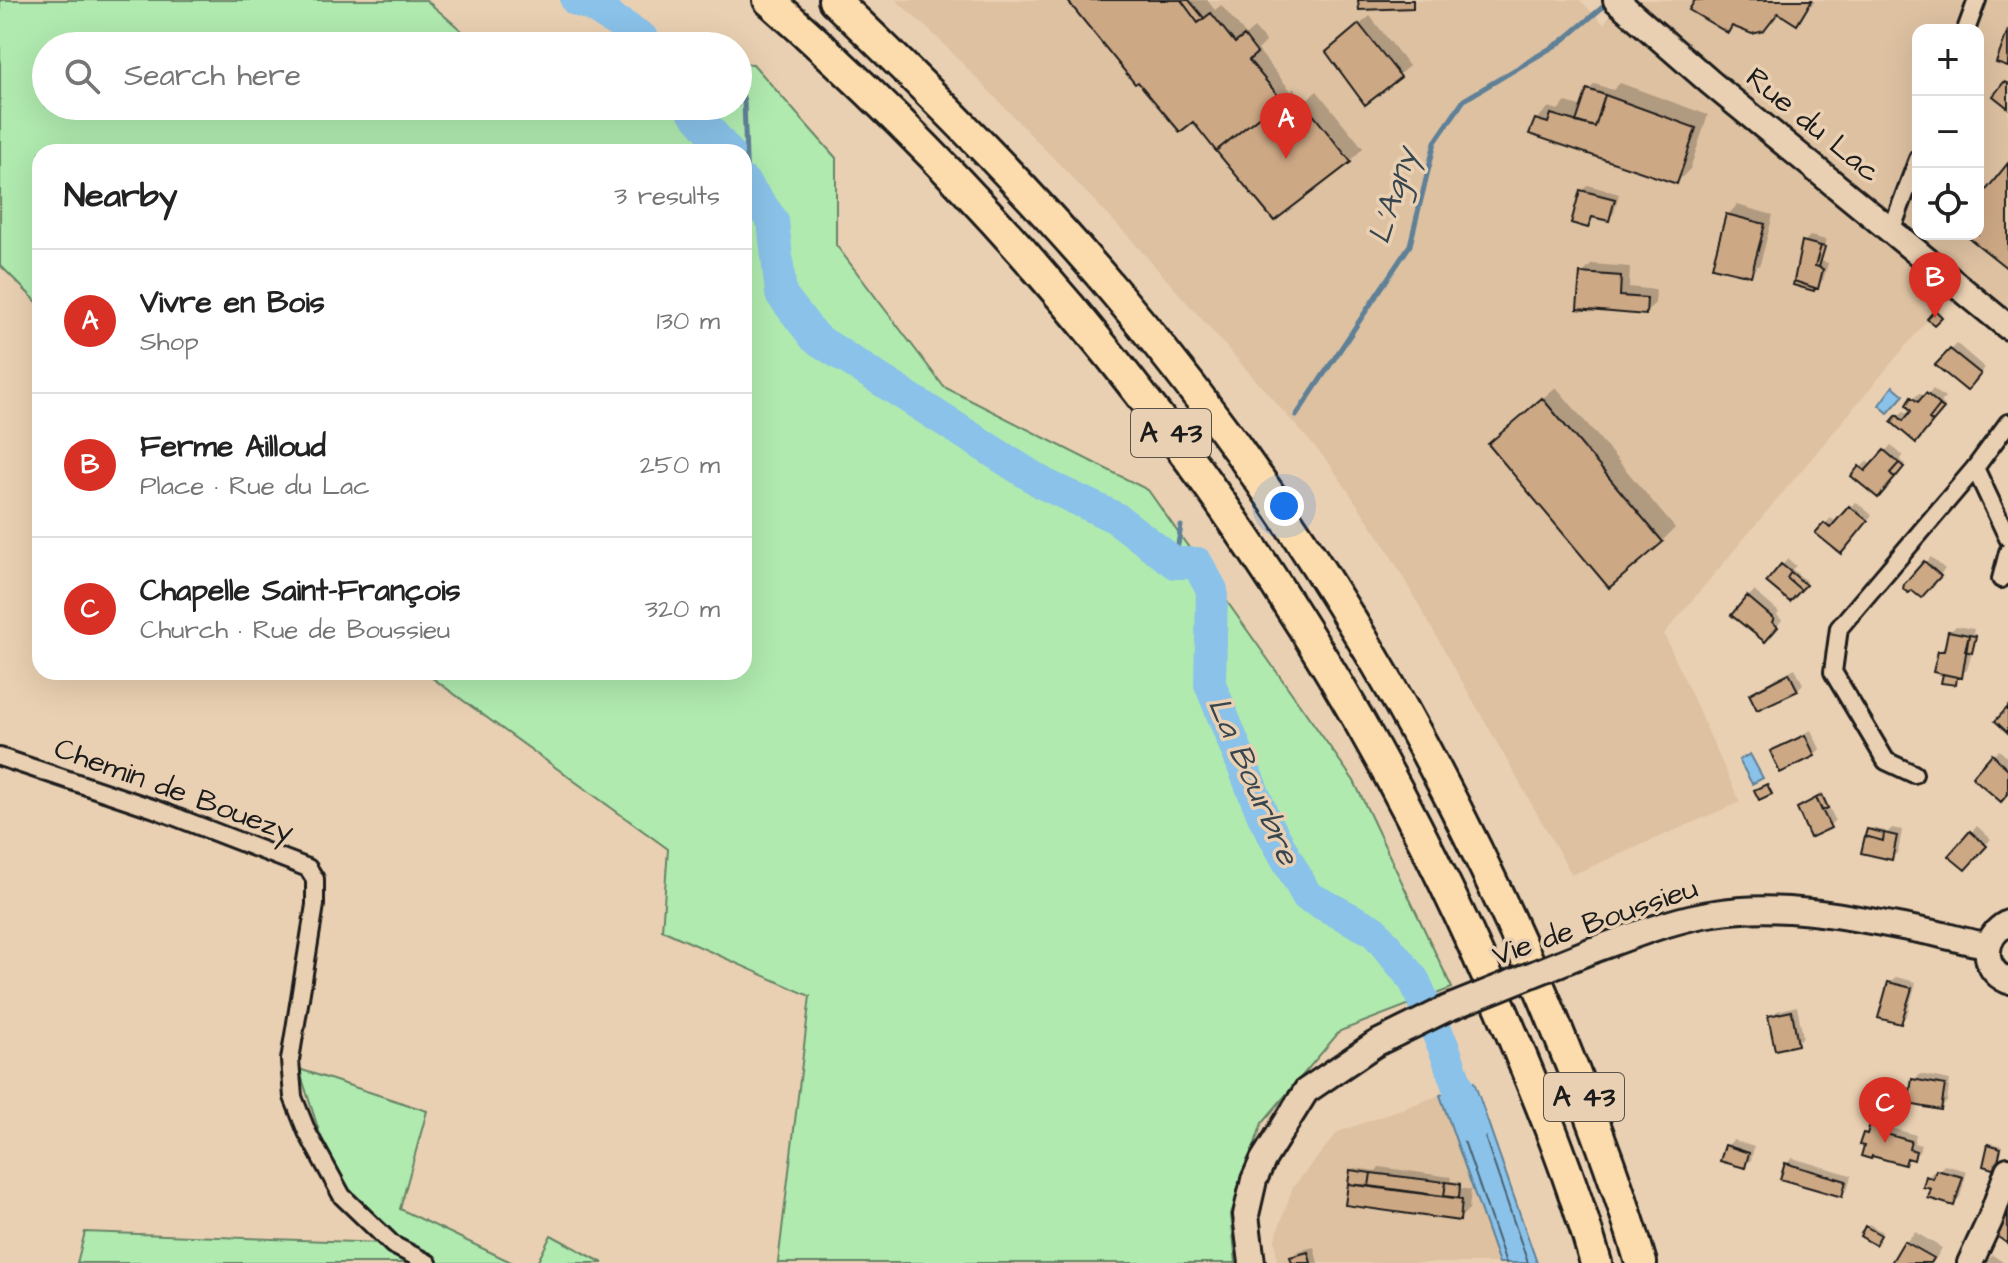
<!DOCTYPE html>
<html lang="en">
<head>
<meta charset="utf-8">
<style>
  :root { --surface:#fff; --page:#f2f2f2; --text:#222; --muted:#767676; --line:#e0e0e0; --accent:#d93025 }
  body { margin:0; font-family:"Architects Daughter",sans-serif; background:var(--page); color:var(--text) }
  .controls { position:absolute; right:24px; top:24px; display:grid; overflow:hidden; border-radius:16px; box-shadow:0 8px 32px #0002 }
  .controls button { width:72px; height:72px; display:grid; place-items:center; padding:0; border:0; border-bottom:2px solid var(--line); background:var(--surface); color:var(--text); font:40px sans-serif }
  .you { position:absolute; left:1284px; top:506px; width:28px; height:28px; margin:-20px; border:6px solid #fff; border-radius:50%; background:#1a73e8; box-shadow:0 0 0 12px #1a73e833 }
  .badge { display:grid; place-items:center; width:52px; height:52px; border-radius:50%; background:var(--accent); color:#fff; font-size:26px; font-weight:700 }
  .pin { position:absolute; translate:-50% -66px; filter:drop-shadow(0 2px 4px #0008) }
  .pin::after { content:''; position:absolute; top:42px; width:28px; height:24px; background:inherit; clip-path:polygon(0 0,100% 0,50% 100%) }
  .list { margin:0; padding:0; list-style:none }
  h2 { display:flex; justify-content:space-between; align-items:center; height:104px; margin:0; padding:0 32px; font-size:34px }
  h2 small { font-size:26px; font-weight:400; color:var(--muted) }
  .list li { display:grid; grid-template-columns:52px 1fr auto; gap:24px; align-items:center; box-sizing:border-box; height:144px; padding:0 32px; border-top:2px solid var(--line) }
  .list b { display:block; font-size:30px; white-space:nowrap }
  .list p { margin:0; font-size:26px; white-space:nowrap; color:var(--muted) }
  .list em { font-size:26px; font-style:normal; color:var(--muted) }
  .icon { flex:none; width:44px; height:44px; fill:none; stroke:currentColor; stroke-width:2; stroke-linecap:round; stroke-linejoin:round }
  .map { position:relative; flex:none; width:2008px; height:1263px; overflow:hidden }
  .search { position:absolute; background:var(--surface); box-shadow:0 8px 32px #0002; left:32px; top:32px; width:720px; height:88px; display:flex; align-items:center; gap:20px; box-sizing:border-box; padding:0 28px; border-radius:44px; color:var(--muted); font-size:30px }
  .panel { position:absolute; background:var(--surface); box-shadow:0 8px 32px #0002; left:32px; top:144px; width:720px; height:536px; border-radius:24px }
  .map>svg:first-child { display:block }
</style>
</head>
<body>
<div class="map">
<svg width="2008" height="1263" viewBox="0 0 2008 1263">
  <rect width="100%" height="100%" fill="#ead0b2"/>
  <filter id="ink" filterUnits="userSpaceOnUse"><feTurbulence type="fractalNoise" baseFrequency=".0125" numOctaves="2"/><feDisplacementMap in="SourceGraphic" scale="16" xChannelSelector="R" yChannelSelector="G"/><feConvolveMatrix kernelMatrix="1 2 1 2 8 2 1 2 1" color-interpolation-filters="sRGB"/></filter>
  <g filter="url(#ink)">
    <path fill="#ddc1a1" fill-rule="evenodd" d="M896 0H1580L1604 24 1620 0H2008V309L1968 275 1946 298 1664 634 1740 802 1572 875 1384 544 1329 463 1128 236 939 39ZM1918 30H1978V234H1918Z
      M1440 1095 1499 1263H1277L1275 1239 1293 1187 1338 1132Z"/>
    <path fill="#b0eaaf" stroke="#668366" stroke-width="2" d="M0 0H426L469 37 565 46H46V106H738V63L753 64 836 158V245L944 387 1148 490 1354 781 1452 988 1340 1031 1262 1123 1231 1214 1236 1263H778L810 996 662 930 668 849 424 672H744V152H40V305L0 265Z
      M299 1069 427 1111 400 1209 513 1263H77L85 1232 382 1243 327 1156Z
      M551 1235 603 1263H537Z"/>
    <path fill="#8ac2e9" stroke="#5e8097" stroke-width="2" d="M1893 386 1904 395 1888 413 1879 405Z
      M1750 754 1763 778 1752 784 1739 760Z
      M1474 1082 1537 1263H1499L1440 1095Z"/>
    <path fill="#0003" d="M1070 0H1207L1215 10 1221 5 1246 35 1254 28 1266 42 1258 50 1291 91 1294 88 1303 103 1317 91 1363 148 1350 161 1193 119Z
      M1697 0H1815L1797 22 1779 12 1763 29 1734 24 1727 31Z
      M1370 16 1409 66 1366 102 1338 43Z
      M1620 83 1708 115 1690 169 1677 182 1536 120 1549 107 1558 110 1566 102 1583 107 1589 90 1595 84 1613 90Z
      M1588 185 1619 194 1614 213 1608 219 1595 215 1587 226 1582 191Z
      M1737 205 1773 215 1760 264 1750 274 1728 215Z
      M1810 236 1826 240 1820 261 1828 263 1823 280 1817 286 1804 242Z
      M1592 264 1630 267 1629 287 1656 290 1655 303 1645 313 1582 274Z
      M1957 344 1985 368 1972 383 1951 350Z
      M1556 387 1675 528 1662 541 1504 431Z
      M1933 389 1945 398 1941 402 1945 406 1916 440 1898 416 1904 411 1910 415 1913 410V399L1919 393 1925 397Z
      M1891 445 1903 456 1900 460 1905 464 1899 471 1854 475 1867 461 1872 466Z
      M1856 502 1872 515 1846 546 1825 524 1831 518 1837 523Z
      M1931 557 1945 569 1927 589 1925 563Z
      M1788 559 1796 566 1792 569 1806 581 1796 594 1782 565Z
      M1754 591 1779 612 1777 615 1782 620 1771 634 1748 597Z
      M1956 626 1974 629 1973 634H1977L1967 670 1959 675 1955 683 1945 675 1940 652 1947 644 1950 632Z
      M1795 668 1803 684 1797 690 1751 694 1757 688Z
      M1811 730 1820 749 1814 755 1773 752 1779 746Z
      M1999 750 2008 758V792L1993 756Z
      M1823 793 1835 820 1829 826 1799 808Z
      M1977 826 1991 839 1971 862 1951 855Z
      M1871 828 1886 831 1885 835 1892 828 1902 830 1898 852 1892 858 1868 830Z
      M1896 977 1916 982 1907 1015 1901 1021 1890 983Z
      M1797 1006 1803 1037 1797 1043 1771 1017 1777 1011Z
      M1920 1074 1950 1080 1947 1102 1940 1108 1914 1080Z
      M1877 1119 1885 1122 1884 1126 1916 1135 1914 1143 1921 1145 1919 1152 1904 1163 1865 1134Z
      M1733 1140 1754 1147 1751 1160 1744 1166 1727 1146Z
      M1992 1143 2003 1146 1996 1168 1989 1145Z
      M1792 1158 1851 1175 1848 1188 1842 1194 1786 1164Z
      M1944 1165 1967 1171 1960 1197 1954 1203 1933 1188 1928 1177 1934 1171 1937 1173Z
      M1379 1167 1451 1177 1450 1181 1461 1182V1188L1471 1190 1469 1209 1459 1219 1347 1203 1351 1170 1354 1168 1376 1171Z
      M1869 1224 1882 1232 1877 1240 1862 1235Z
      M1915 1232 1942 1248 1933 1263H1893L1906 1242Z
      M1314 1247 1318 1263H1294L1292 1257 1298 1251Z
      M1993 1255 2004 1263H1985Z"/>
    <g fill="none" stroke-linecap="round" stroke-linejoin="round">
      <path stroke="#485e6e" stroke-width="2" d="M1506 1263 1451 1103 1453 1099 1466 1094 1471 1096 1528 1263"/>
      <path stroke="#5e8097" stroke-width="5" d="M738 81 744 101 747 187
        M1296 416 1410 245 1435 142 1464 100 1561 42 1610 1
        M1175 563 1181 526"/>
      <path stroke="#8ac2e9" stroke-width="32" d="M576 0 592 6 642 38 646 46
        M689 106 728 152
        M744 182 773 221 781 294 815 338 1044 484 1116 518 1175 563H1197L1212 590 1210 684 1263 816 1307 896 1374 931 1414 980 1444 1048 1472 1127"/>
    </g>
    <path fill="#cda885" stroke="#1c1c1c" stroke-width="2" d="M1067 0H1181L1198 23 1211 13 1235 43 1244 36 1257 53 1249 60 1281 99 1216 151 1193 122 1180 132 1138 82 1135 84Z
      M1181 0H1189L1204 18 1198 23Z
      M1358 0H1413V8L1359 10Z
      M1695 0H1812L1797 25 1778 13 1764 31 1752 34 1732 26 1728 33 1689 10Z
      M1359 24 1401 77 1365 105 1326 52Z
      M2008 30V67L1996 63Z
      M2004 82 2008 83V108L1993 96Z
      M1587 89 1605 95 1595 127 1576 122Z
      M1605 95 1696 128 1677 184 1529 134 1535 119 1548 123 1551 114 1595 127Z
      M1281 99 1289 114 1303 102 1351 162 1274 221 1216 151Z
      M2008 163V269L1964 234H1978V200Z
      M1580 190 1615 199 1609 221 1592 217 1588 228 1571 223Z
      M1726 214 1765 224 1751 276 1712 267Z
      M1802 241 1821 246 1815 266 1823 269 1818 289 1794 281Z
      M1821 246 1825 247 1819 267 1815 266Z
      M1580 273 1621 276 1620 296 1647 298 1646 315 1577 309Z
      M1794 281 1815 288 1814 291 1793 285Z
      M1935 310 1942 317 1934 325 1927 319Z
      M1950 349 1981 374 1967 391 1935 365Z
      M1926 393 1940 405 1929 419 1933 422 1916 443 1891 422 1897 415 1903 421 1911 411 1906 405 1911 397 1918 402Z
      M1542 398 1663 542 1609 588 1488 444Z
      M1940 405 1944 409 1933 422 1929 419Z
      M1884 450 1899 463 1890 473 1895 478 1878 498 1851 476 1859 466 1865 471Z
      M1899 463 1904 467 1895 478 1890 473Z
      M1849 506 1868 521 1841 554 1815 533 1824 523 1830 528Z
      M1924 561 1941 576 1921 598 1911 590 1908 593 1903 589 1904 584Z
      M1781 564 1791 572 1787 578 1801 590 1790 602 1766 582Z
      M1791 572 1806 585 1801 590 1787 578Z
      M1747 596 1774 619 1772 622 1778 627 1765 642 1731 615Z
      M1948 631 1969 635 1962 678 1933 672 1938 651H1944Z
      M1969 635 1976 636 1972 653 1965 651Z
      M1789 673 1798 691 1757 710 1749 694Z
      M1943 674 1957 677 1956 685 1941 683Z
      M2008 707V733L1995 721Z
      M1805 735 1815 756 1780 773 1770 751Z
      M1992 754 2008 769V794L2001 802 1972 777Z
      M1767 784 1772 794 1759 800 1754 790Z
      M1822 795 1828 808 1822 811 1816 798Z
      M1816 798 1831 828 1810 838 1797 808Z
      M1867 829 1884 833 1883 841 1865 836Z
      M1970 831 1987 846 1965 870 1948 856Z
      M1884 833 1897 836 1892 860 1861 853 1865 836 1883 841Z
      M1888 982 1912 988 1901 1024 1878 1018Z
      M1792 1011 1798 1045 1775 1050 1768 1016Z
      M1912 1079 1945 1085 1941 1110 1908 1104Z
      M1870 1124 1880 1127 1879 1132 1911 1141 1909 1149 1916 1151 1914 1160 1907 1158 1905 1165 1872 1156 1871 1159 1861 1156 1864 1146 1859 1145 1863 1133 1867 1134Z
      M1988 1144 2001 1148 1996 1170 1983 1166Z
      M1725 1145 1749 1153 1745 1168 1720 1161Z
      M1785 1163 1846 1181 1842 1197 1780 1179Z
      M1350 1170 1371 1173 1369 1186 1348 1184Z
      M1936 1170 1963 1177 1954 1206 1928 1198 1931 1189 1923 1187 1926 1176 1933 1179Z
      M1371 1173 1446 1182 1444 1196 1369 1186Z
      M1446 1182 1460 1184 1459 1198 1444 1196Z
      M1348 1184 1462 1199 1460 1221 1345 1205Z
      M2007 1211 2008 1212V1244L1994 1234Z
      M1865 1226 1881 1235 1875 1245 1860 1236Z
      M1904 1241 1934 1258 1931 1263H1891Z
      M1308 1252 1311 1263H1292L1290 1257Z"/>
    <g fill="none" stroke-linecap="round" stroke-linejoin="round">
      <defs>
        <path id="street" d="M1966 30 1977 0
          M1891 231 1918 159
          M1975 468 2008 538
          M2001 579 2008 552
          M0 757 155 809 308 868 315 879V905L290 1060 293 1097 307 1132 342 1196 393 1245 428 1263
          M1914 774 1886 761 1833 672 1839 628 1975 468 2008 423"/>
        <path id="secondary" d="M1616 0 1711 83 2008 327
          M2008 923C1982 936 1980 969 2008 981
          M1593 950C1633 936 1673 919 1715 913 1787 901 1864 920 1934 933 1952 937 1969 943 1988 945
          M1252 1263 1246 1215 1254 1180 1263 1160 1306 1091 1375 1044
          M1970 1263 1991 1218 2008 1170"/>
        <path id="highway" d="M769 0C1090 282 1345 631 1508 1025 1541 1103 1573 1182 1596 1263
          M834 0C932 93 1027 188 1114 291 1293 502 1436 744 1544 998 1580 1085 1615 1173 1641 1263"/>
      </defs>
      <use href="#street" stroke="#1c1c1c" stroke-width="22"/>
      <use href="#secondary" stroke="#1c1c1c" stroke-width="30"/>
      <use href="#highway" stroke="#1c1c1c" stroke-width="36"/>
      <use href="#street" stroke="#ead0b2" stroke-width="16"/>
      <use href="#secondary" stroke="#ead0b2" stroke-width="24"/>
      <use href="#highway" stroke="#fcdcac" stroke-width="30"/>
      <defs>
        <path id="secondary-bridge" d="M1375 1044 1446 1009 1593 950"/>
      </defs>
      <use href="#secondary-bridge" stroke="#1c1c1c" stroke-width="30" stroke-linecap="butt"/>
      <use href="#secondary-bridge" stroke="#ead0b2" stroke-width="24"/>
    </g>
  </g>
  <g text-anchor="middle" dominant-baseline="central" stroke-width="7" stroke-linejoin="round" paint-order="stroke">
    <g fill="#ead0b2" stroke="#5a5249" stroke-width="2">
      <rect x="1131" y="409" width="80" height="48" rx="6"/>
      <rect x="1544" y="1073" width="80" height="48" rx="6"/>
    </g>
    <g font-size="28" font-weight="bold" fill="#1c1c1c">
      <text x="1171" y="433">A 43</text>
      <text x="1584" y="1097">A 43</text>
    </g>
    <g font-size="30" fill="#1c1c1c" stroke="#ead0b2">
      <text transform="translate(1813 125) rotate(39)">Rue du Lac</text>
      <text transform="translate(174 790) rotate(20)">Chemin de Bouezy</text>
      <text transform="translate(1595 922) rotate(-19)">Vie de Boussieu</text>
    </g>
    <g font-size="32" font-style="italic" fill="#38464f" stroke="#ead0b2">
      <text transform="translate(1393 196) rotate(-73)">L'Agny</text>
      <text transform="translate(1253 781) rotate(66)">La Bourbre</text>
    </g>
  </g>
</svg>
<div class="controls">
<button>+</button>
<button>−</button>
<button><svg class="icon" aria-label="locate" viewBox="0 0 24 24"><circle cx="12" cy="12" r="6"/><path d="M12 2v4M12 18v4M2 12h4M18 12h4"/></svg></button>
</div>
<div class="you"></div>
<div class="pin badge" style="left:1286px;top:159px">A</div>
<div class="pin badge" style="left:1935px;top:318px">B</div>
<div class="pin badge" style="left:1885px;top:1143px">C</div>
<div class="search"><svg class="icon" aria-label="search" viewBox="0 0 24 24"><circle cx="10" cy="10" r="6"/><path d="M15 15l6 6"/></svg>Search here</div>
<section class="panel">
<h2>Nearby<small>3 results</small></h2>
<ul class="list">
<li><span class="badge">A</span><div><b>Vivre en Bois</b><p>Shop</p></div><em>130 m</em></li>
<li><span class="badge">B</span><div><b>Ferme Ailloud</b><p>Place · Rue du Lac</p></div><em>250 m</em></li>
<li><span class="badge">C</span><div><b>Chapelle Saint-François</b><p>Church · Rue de Boussieu</p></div><em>320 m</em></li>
</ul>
</section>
</div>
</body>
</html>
